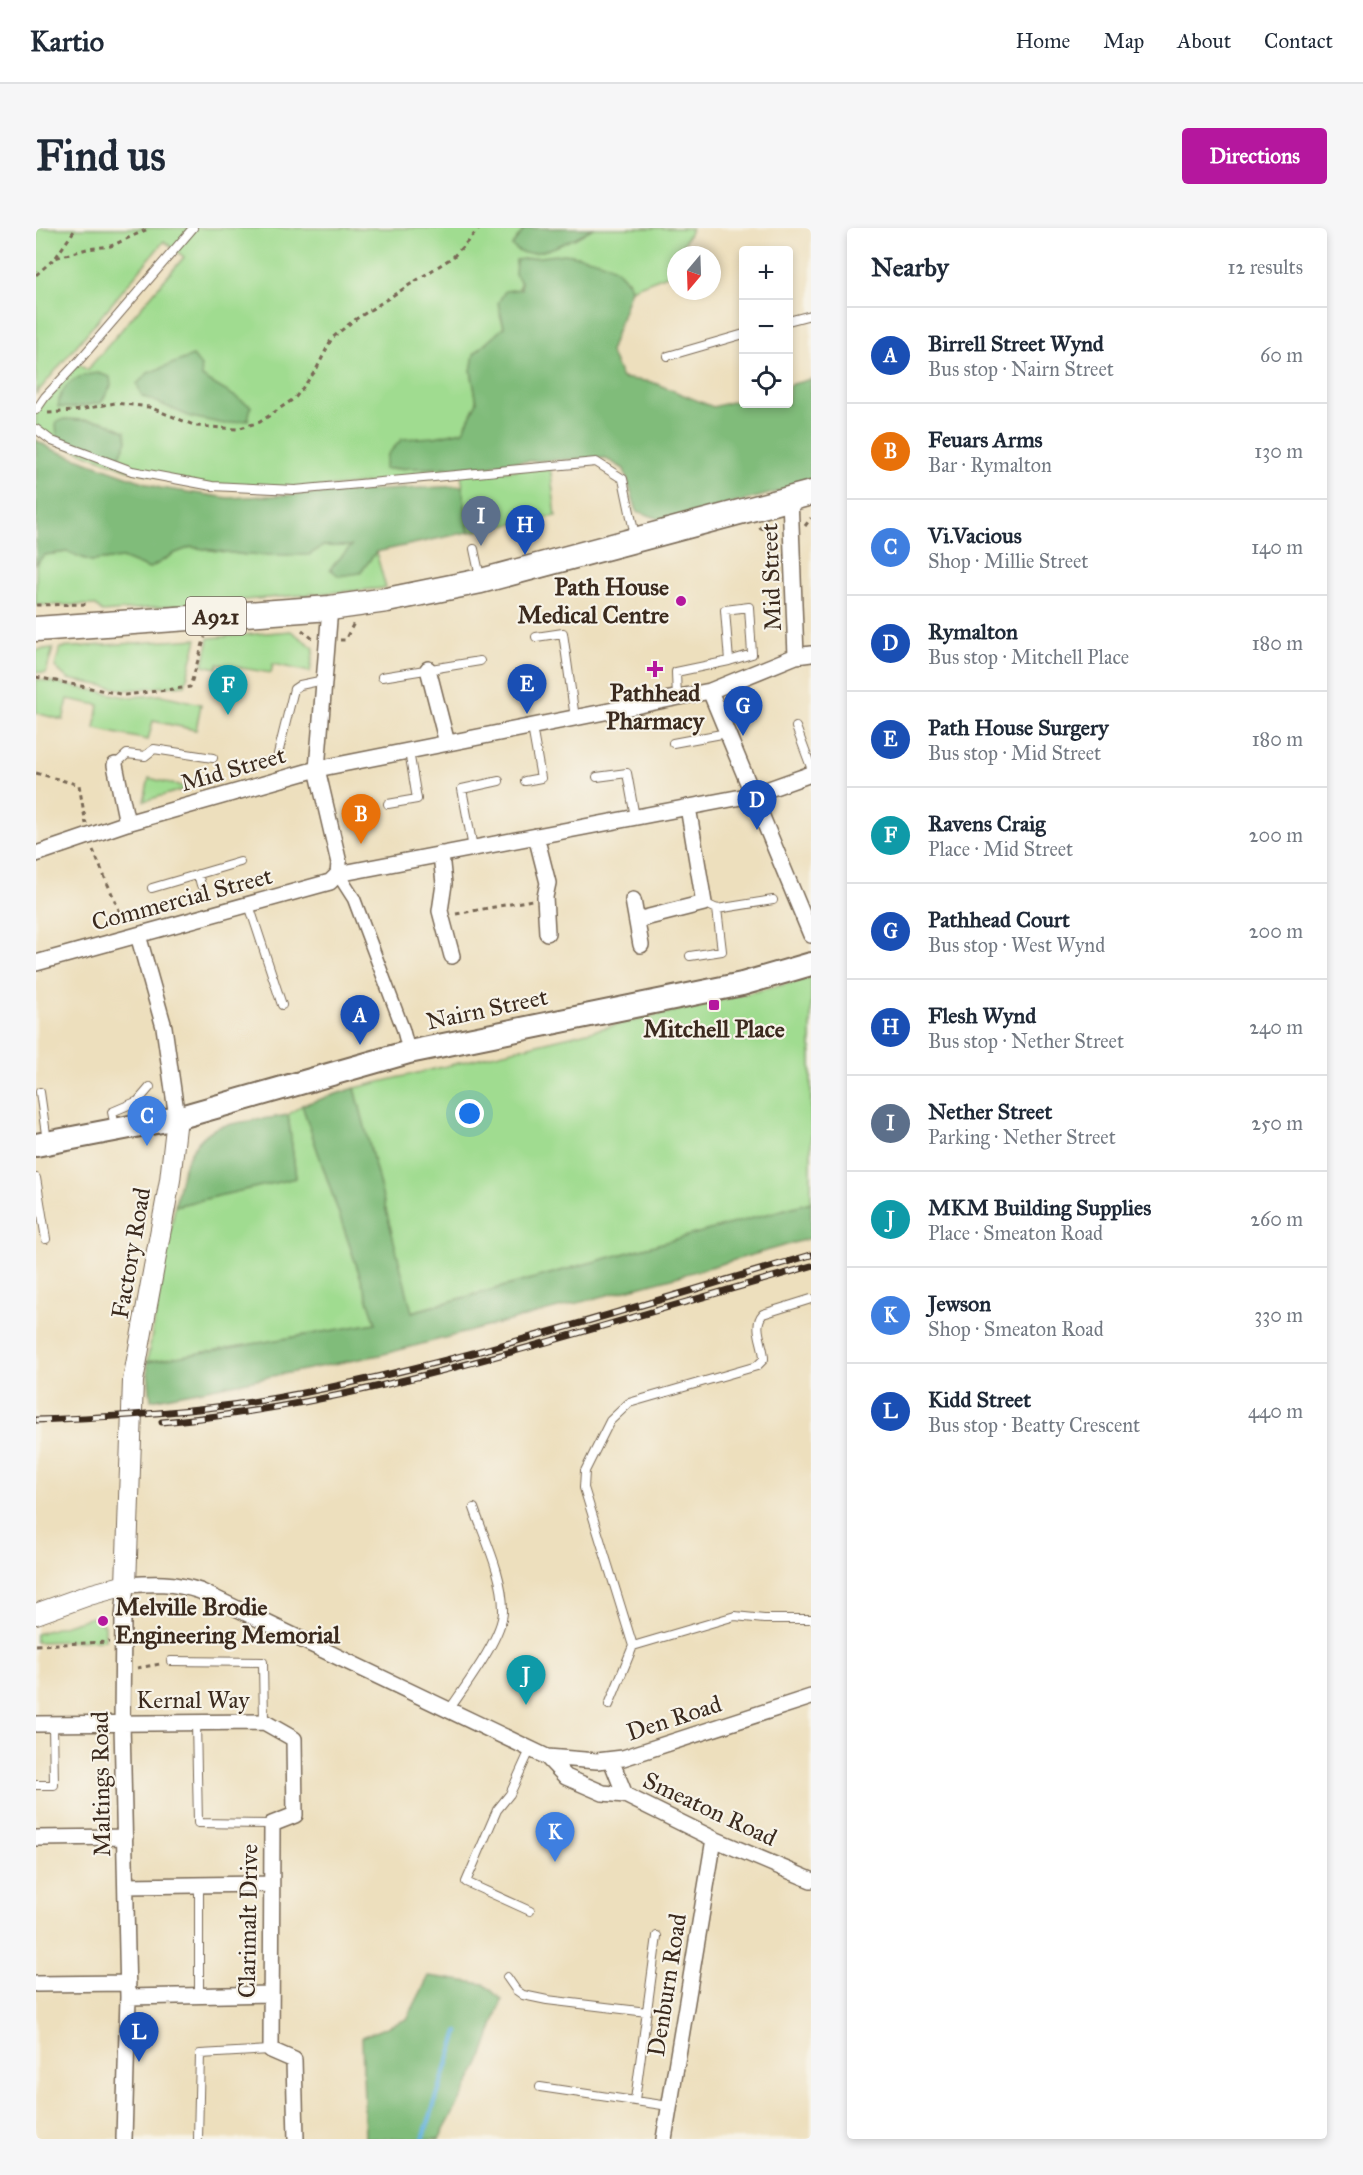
<!DOCTYPE html>
<html lang="en">
<head>
<meta charset="utf-8">
<style>
  :root { --surface:#fff; --page:#f6f6f7; --text:#1f2937; --muted:#747a83; --line:#e0e1e3; --accent:#b5179e }
  body { margin:0; font-family:"IM FELL Great Primer",serif; background:var(--page); color:var(--text) }
  .controls { position:absolute; right:18px; top:18px; display:grid; overflow:hidden; border-radius:6px; box-shadow:0 3px 9px #0003 }
  .controls button { width:54px; height:54px; display:grid; place-items:center; padding:0; border:0; border-bottom:2px solid var(--line); background:var(--surface); color:var(--text); font:30px sans-serif }
  .compass { position:absolute; left:631px; top:18px; width:54px; height:54px; border-radius:50%; background:var(--surface); box-shadow:0 3px 9px #0003; rotate:199deg }
  .you { position:absolute; left:434px; top:886px; width:21px; height:21px; margin:-15px; border:4px solid #fff; border-radius:50%; background:#1a73e8; box-shadow:0 0 0 9px #1a73e833 }
  .badge { display:grid; place-items:center; width:39px; height:39px; border-radius:50%; background:var(--accent); color:#fff; font-size:20px; font-weight:700 }
  .pin { position:absolute; translate:-50% -50px; filter:drop-shadow(0 2px 3px #0008) }
  .pin::after { content:''; position:absolute; top:32px; width:21px; height:18px; background:inherit; clip-path:polygon(0 0,100% 0,50% 100%) }
  .list { margin:0; padding:0; list-style:none }
  h2 { display:flex; justify-content:space-between; align-items:center; height:78px; margin:0; padding:0 24px; font-size:26px }
  h2 small { font-size:20px; font-weight:400; color:var(--muted) }
  .list li { display:grid; grid-template-columns:39px 1fr auto; gap:18px; align-items:center; box-sizing:border-box; height:96px; padding:0 24px; border-top:2px solid var(--line) }
  .list b { display:block; font-size:22px; white-space:nowrap }
  .list p { margin:0; font-size:20px; white-space:nowrap; color:var(--muted) }
  .list em { font-size:20px; font-style:normal; color:var(--muted) }
  .icon { flex:none; width:33px; height:33px; fill:none; stroke:currentColor; stroke-width:2; stroke-linecap:round; stroke-linejoin:round }
  .map { position:relative; flex:none; width:775px; height:1911px; overflow:hidden; border-radius:6px }
  header { display:flex; align-items:center; gap:36px; box-sizing:border-box; height:84px; padding:0 30px; background:var(--surface); border-bottom:2px solid var(--line) }
  header strong { font-size:28px }
  nav { display:flex; gap:33px; margin-inline-start:auto; font-size:21px }
  .intro { display:flex; align-items:center; justify-content:space-between; box-sizing:border-box; height:144px; padding:0 36px }
  h1 { margin:0; font-size:42px }
  .button { padding:15px 27px; border-radius:6px; background:var(--accent); color:#fff; font-size:21px; font-weight:700 }
  main { display:flex; gap:36px; padding:0 36px }
  aside { flex:1; background:var(--surface); border-radius:6px; box-shadow:0 3px 9px #0003 }
  .map>svg:first-child { display:block }
</style>
</head>
<body>
<header>
<strong>Kartio</strong>
<nav><a>Home</a><a>Map</a><a>About</a><a>Contact</a></nav>
</header>
<div class="intro"><h1>Find us</h1><a class="button">Directions</a></div>
<main>
<div class="map">
<svg width="775" height="1911" viewBox="0 0 775 1911">
  <rect width="100%" height="100%" fill="#f7f3e8"/>
  <filter id="ink" filterUnits="userSpaceOnUse"><feTurbulence type="fractalNoise" baseFrequency=".0167" numOctaves="2"/><feDisplacementMap in="SourceGraphic" scale="12" xChannelSelector="R" yChannelSelector="G"/><feConvolveMatrix kernelMatrix="1 2 1 2 8 2 1 2 1" color-interpolation-filters="sRGB"/></filter>
  <filter id="wash" filterUnits="userSpaceOnUse"><feTurbulence type="fractalNoise" baseFrequency=".008" numOctaves="4" result="noise"/><feDisplacementMap in="SourceGraphic" scale="24" xChannelSelector="R" yChannelSelector="G"/><feGaussianBlur stdDeviation="1.35" result="paint"/><feColorMatrix in="noise" values="0 0 0 0 0 0 0 0 0 0 0 0 0 0 0 0 0 1.4 0 .05"/><feComposite in="paint" operator="in"/></filter>
  <g filter="url(#wash)">
    <rect width="100%" height="100%" fill="#eddfbd"/>
    <path fill="#a0dc90" stroke="#6e8357" stroke-width="1.5" d="M0 0H489L476 18 538 11 557 0H656L648 15 637 26 636 45 595 61 592 52 497 31 481 32C488 64 484 62 464 87L468 99 435 143 441 174 427 203 399 209 351 227 348 241 454 238 456 244 514 238 520 288 433 304 425 246 259 262 176 258 96 243 16 213 0 201V182L41 135 51 142 148 29 128 13 0 166Z
      M287 318H316L295 342 340 324 350 360 66 384 59 377H0V336L8 327 31 324 55 333 86 330 113 341 137 326 155 319 210 327Z
      M255 403 278 420 274 444 237 436 235 445 182 436 181 440 167 437 173 410Z
      M161 411 149 457 90 462 32 451 19 439 24 420Z
      M17 420 10 445 0 444V422Z
      M0 451 91 469 126 467 165 476 160 502 117 493 112 512 59 501 63 477 32 471 27 492 0 485Z
      M113 550 153 560 108 573Z
      M775 750V974L375 1084 319 860Z
      M266 877 340 1095 111 1134 139 978 260 950 252 887Z
      M56 1389 69 1397V1412L0 1414V1406Z"/>
    <path fill="#80bc7a" stroke="#5e734c" stroke-width="1.5" d="M489 0H557C542 9 502 31 484 24 481 23 479 20 476 18Z
      M529 26C556 30 585 34 595 61L574 124 586 150 616 154 677 179 707 171 708 176H752L753 157 775 151V255L665 284 626 292 601 283 588 241 569 230 474 234 454 238 348 241 351 227 366 211 399 209 427 203 441 174 435 143 438 126 468 99 462 75 469 63 485 61V54L479 46 480 32Z
      M157 128 165 138 166 149 215 178 212 192 189 196 155 189 106 168 101 156 112 145Z
      M62 145 74 149 75 158 65 175 34 180 22 179C24 156 40 147 62 145Z
      M29 191 67 193 89 203 91 213 83 229 77 230 21 209 20 194Z
      M0 212 15 221 124 260 192 270 426 258 433 304 340 324 324 345 303 348 294 341 315 318H287L273 327H210L155 319 137 326 113 341 86 330 55 333 31 324 8 327 0 336Z
      M319 860 376 1084 775 974V1010L636 1050 344 1127 115 1172 111 1134 340 1095 266 877Z
      M252 887 260 950 139 978C144 948 150 917 178 901 188 895 237 890 252 887Z
      M393 1748 448 1756 466 1772 444 1836 403 1911H329L326 1809 371 1791Z"/>
    <g fill="none" stroke-linecap="round" stroke-linejoin="round">
      <path stroke="#6ab5e2" stroke-width="4.5" d="M387 1911 422 1804"/>
    </g>
  </g>
  <g filter="url(#ink)">
    <g fill="none" stroke-linecap="round" stroke-linejoin="round">
      <defs>
        <path id="service" d="M752 93 775 87
          M632 128 708 106
          M0 182 9 169 41 135 157 0
          M0 201 16 213 96 243 176 258 259 262 560 234 587 251 599 308
          M438 321 444 349
          M500 409 527 405 539 490
          M346 449 444 433
          M641 470 640 444 693 433 716 426 713 379 689 382 693 433
          M760 499 775 539
          M637 515 691 505
          M242 526 258 461 264 457 288 452
          M79 537 91 526 109 528 118 521 177 530
          M561 549 591 545 599 589
          M489 553 505 550 496 499
          M352 576 381 571 373 523
          M437 620 426 561 463 553
          M162 646 165 657
          M116 660 204 634
          M213 677 246 777
          M681 681 737 672
          M654 728 686 723 681 681 668 675
          M4 864 11 913
          M79 899 76 884 102 873 114 859
          M0 950 10 1011
          M597 1418 699 1388 728 1391H775
          M135 1433 227 1434 228 1494
          M573 1477 597 1418 548 1260 549 1243 574 1193 593 1175 721 1138 728 1131C728 1116 716 1098 727 1086L775 1071
          M413 1482C428 1460 468 1407 467 1382 467 1347 449 1312 438 1280
          M160 1494 162 1595 236 1596
          M0 1557H18L17 1496
          M494 1683 430 1654 461 1582 474 1566 494 1522
          M471 1749 480 1762 487 1767 511 1772 611 1784
          M163 1767V1657
          M504 1859 633 1878
          M599 1872 621 1708
          M162 1911 164 1826 235 1822"/>
        <path id="pedestrian" d="M302 646 318 671 367 801 373 824"/>
        <path id="minor" d="M754 270 760 428
          M294 380 281 541 303 635 302 646
          M392 441 411 515
          M674 463 775 707
          M79 537 91 595
          M500 608 512 655 509 669 511 705
          M0 626 91 595 281 541 674 463 760 428 775 426
          M405 626 408 656 404 683 416 728
          M302 646 716 567 775 546
          M597 672 605 717
          M601 692 668 675 652 579
          M102 707 128 799 141 890
          M0 735 294 654 302 646
          M0 1496 228 1494 258 1511 259 1587 236 1596 235 1822 258 1832 260 1911
          M511 1529 530 1549 567 1565 589 1567
          M575 1532 589 1567 678 1611 775 1652
          M0 1610 89 1609
          M90 1658 235 1656
          M0 1756 92 1755
          M92 1769 234 1766
          M88 1911 92 1769 86 1495 87 1390 90 1357C118 1355 137 1354 164 1363L511 1529 561 1533 587 1530 775 1469
          M628 1911 678 1611"/>
        <path id="tertiary" d="M0 1386 53 1367 90 1357 97 1153 134 952 141 890"/>
        <path id="secondary" d="M0 917 141 890 373 824 706 756 775 736"/>
        <path id="primary" d="M0 401 294 380 351 372 445 353 775 265"/>
      </defs>
      <use href="#service" stroke="#796956" stroke-width="10"/>
      <use href="#pedestrian" stroke="#796956" stroke-width="15"/>
      <use href="#minor" stroke="#796956" stroke-width="18"/>
      <use href="#tertiary" stroke="#796956" stroke-width="22"/>
      <use href="#secondary" stroke="#796956" stroke-width="26"/>
      <use href="#primary" stroke="#796956" stroke-width="27"/>
      <path stroke="#796956" stroke-width="3" stroke-dasharray="4.5 4.5" stroke-linecap="butt" d="M20 29 40 0
        M0 47 19 30 51 21 75 18 114 0
        M12 185 38 183 79 175 113 179 160 198 201 201 224 194 259 170 280 142 296 110 317 93 417 29 444 0
        M769 298 775 290
        M723 299 741 308
        M0 377 52 376
        M266 402 277 411
        M304 412H309L318 395
        M0 449 89 467 154 459 169 409
        M0 545 43 557 50 596
        M57 622 89 696
        M420 686 496 672
        M0 1417 73 1414
        M101 1440 124 1436"/>
      <use href="#service" stroke="#fff" stroke-width="8"/>
      <use href="#pedestrian" stroke="#fff" stroke-width="12"/>
      <use href="#minor" stroke="#fff" stroke-width="15"/>
      <use href="#tertiary" stroke="#fff" stroke-width="20"/>
      <use href="#secondary" stroke="#fff" stroke-width="22"/>
      <use href="#primary" stroke="#fff" stroke-width="24"/>
      <defs>
        <path id="rail" d="M0 1192C80 1189 160 1184 240 1170 419 1137 599 1078 775 1027
          M126 1194C267 1182 403 1145 539 1106 618 1083 696 1061 775 1038"/>
      </defs>
      <use href="#rail" stroke="#3b2a1e" stroke-width="7"/>
      <use href="#rail" stroke="#f7f3e8" stroke-width="4.5" stroke-dasharray="14" stroke-linecap="butt"/>
    </g>
  </g>
  <g fill="#b5179e" stroke="#f7f3e8" stroke-width="2">
    <circle cx="645" cy="373" r="6"/>
    <path d="M616 432h6v6h6v6h-6v6h-6v-6h-6v-6h6z"/>
    <rect x="672" y="771" width="12" height="12" rx="3"/>
    <circle cx="67" cy="1393" r="6"/>
  </g>
  <g text-anchor="middle" dominant-baseline="central" stroke-width="4.5" stroke-linejoin="round" paint-order="stroke">
    <rect fill="#f7f3e8" stroke="#73665b" stroke-width="1.5" x="150" y="369" width="60" height="38" rx="4.5"/>
    <g font-size="22" font-weight="bold" fill="#3b2a1e">
      <text x="180" y="388">A921</text>
    </g>
    <g font-size="24" fill="#3b2a1e" stroke="#f7f3e8">
      <text transform="translate(735 349) rotate(-92)">Mid Street</text>
      <text transform="translate(197 541) rotate(-16)">Mid Street</text>
      <text transform="translate(146 671) rotate(-15)">Commercial Street</text>
      <text transform="translate(451 781) rotate(-12)">Nairn Street</text>
      <text transform="translate(95 1025) rotate(-80)">Factory Road</text>
      <text x="157" y="1472">Kernal Way</text>
      <text transform="translate(638 1490) rotate(-18)">Den Road</text>
      <text transform="translate(65 1556) rotate(-91)">Maltings Road</text>
      <text transform="translate(674 1581) rotate(25)">Smeaton Road</text>
      <text transform="translate(212 1693) rotate(-89)">Clarimalt Drive</text>
      <text transform="translate(631 1757) rotate(-81)">Denburn Road</text>
    </g>
    <g font-size="24" font-weight="bold" fill="#3b2a1e" stroke="#f7f3e8">
      <text x="633" y="359" text-anchor="end">Path House<tspan x="633" dy="28">Medical Centre</tspan></text>
      <text x="619" y="465">Pathhead<tspan x="619" dy="28">Pharmacy</tspan></text>
      <text x="678" y="801">Mitchell Place</text>
      <text x="79" y="1379" text-anchor="start">Melville Brodie<tspan x="79" dy="28">Engineering Memorial</tspan></text>
    </g>
  </g>
</svg>
<div class="controls">
<button>+</button>
<button>−</button>
<button><svg class="icon" aria-label="locate" viewBox="0 0 24 24"><circle cx="12" cy="12" r="6"/><path d="M12 2v4M12 18v4M2 12h4M18 12h4"/></svg></button>
</div>
<svg class="compass" viewBox="-18 -18 36 36"><path d="M0-13l5 13h-10z" fill="#e53935"/><path d="M0 13l5-13h-10z" fill="#747a83"/></svg>
<div class="you"></div>
<div class="pin badge" style="left:324px;top:817px;background:#1a4fb4">A</div>
<div class="pin badge" style="left:325px;top:616px;background:#e8710a">B</div>
<div class="pin badge" style="left:111px;top:918px;background:#3f7fe0">C</div>
<div class="pin badge" style="left:721px;top:602px;background:#1a4fb4">D</div>
<div class="pin badge" style="left:491px;top:486px;background:#1a4fb4">E</div>
<div class="pin badge" style="left:192px;top:487px;background:#0f9aa8">F</div>
<div class="pin badge" style="left:707px;top:508px;background:#1a4fb4">G</div>
<div class="pin badge" style="left:489px;top:327px;background:#1a4fb4">H</div>
<div class="pin badge" style="left:445px;top:318px;background:#5c6f8a">I</div>
<div class="pin badge" style="left:490px;top:1477px;background:#0f9aa8">J</div>
<div class="pin badge" style="left:519px;top:1634px;background:#3f7fe0">K</div>
<div class="pin badge" style="left:103px;top:1834px;background:#1a4fb4">L</div>
</div>
<aside>
<h2>Nearby<small>12 results</small></h2>
<ul class="list">
<li><span class="badge" style="background:#1a4fb4">A</span><div><b>Birrell Street Wynd</b><p>Bus stop · Nairn Street</p></div><em>60 m</em></li>
<li><span class="badge" style="background:#e8710a">B</span><div><b>Feuars Arms</b><p>Bar · Rymalton</p></div><em>130 m</em></li>
<li><span class="badge" style="background:#3f7fe0">C</span><div><b>Vi.Vacious</b><p>Shop · Millie Street</p></div><em>140 m</em></li>
<li><span class="badge" style="background:#1a4fb4">D</span><div><b>Rymalton</b><p>Bus stop · Mitchell Place</p></div><em>180 m</em></li>
<li><span class="badge" style="background:#1a4fb4">E</span><div><b>Path House Surgery</b><p>Bus stop · Mid Street</p></div><em>180 m</em></li>
<li><span class="badge" style="background:#0f9aa8">F</span><div><b>Ravens Craig</b><p>Place · Mid Street</p></div><em>200 m</em></li>
<li><span class="badge" style="background:#1a4fb4">G</span><div><b>Pathhead Court</b><p>Bus stop · West Wynd</p></div><em>200 m</em></li>
<li><span class="badge" style="background:#1a4fb4">H</span><div><b>Flesh Wynd</b><p>Bus stop · Nether Street</p></div><em>240 m</em></li>
<li><span class="badge" style="background:#5c6f8a">I</span><div><b>Nether Street</b><p>Parking · Nether Street</p></div><em>250 m</em></li>
<li><span class="badge" style="background:#0f9aa8">J</span><div><b>MKM Building Supplies</b><p>Place · Smeaton Road</p></div><em>260 m</em></li>
<li><span class="badge" style="background:#3f7fe0">K</span><div><b>Jewson</b><p>Shop · Smeaton Road</p></div><em>330 m</em></li>
<li><span class="badge" style="background:#1a4fb4">L</span><div><b>Kidd Street</b><p>Bus stop · Beatty Crescent</p></div><em>440 m</em></li>
</ul>
</aside>
</main>
</body>
</html>
